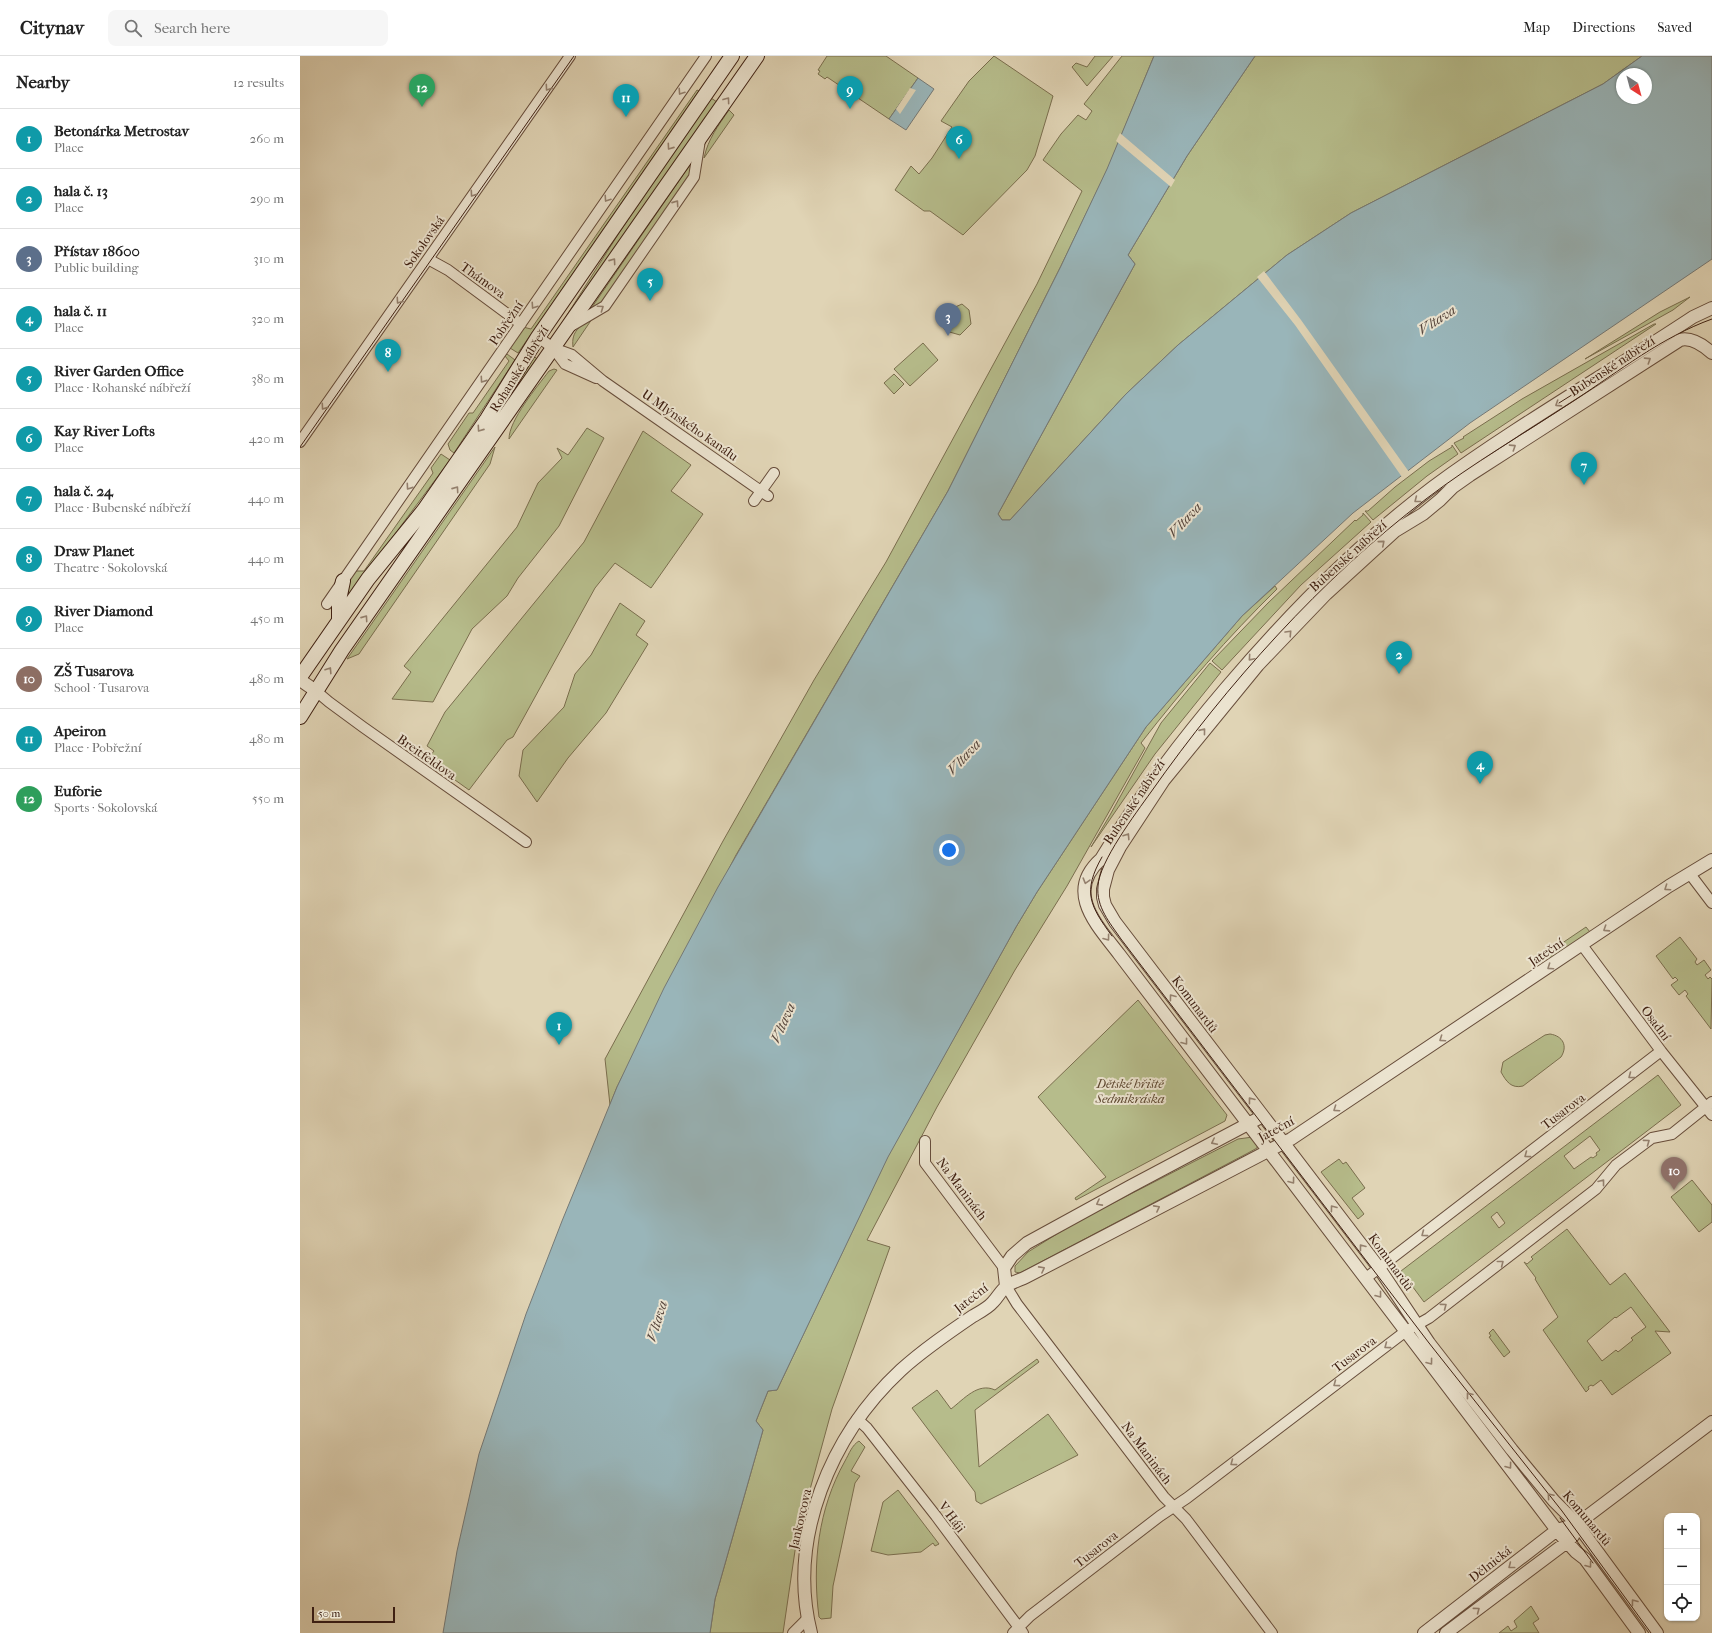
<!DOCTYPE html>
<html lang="en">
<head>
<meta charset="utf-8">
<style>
  :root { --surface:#fff; --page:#f6f6f6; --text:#222; --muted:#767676; --line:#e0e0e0; --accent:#8f2418 }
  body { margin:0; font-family:"IM FELL French Canon",serif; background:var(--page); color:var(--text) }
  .controls { position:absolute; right:12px; bottom:12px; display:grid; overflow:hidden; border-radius:8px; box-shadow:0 1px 3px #0004 }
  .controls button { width:36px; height:36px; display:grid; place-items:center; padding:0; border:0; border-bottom:1px solid var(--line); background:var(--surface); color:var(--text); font:20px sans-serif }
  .compass { position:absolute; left:1316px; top:12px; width:36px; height:36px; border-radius:50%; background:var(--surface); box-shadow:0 1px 3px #0004; rotate:144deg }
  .scale { position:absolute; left:12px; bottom:10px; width:83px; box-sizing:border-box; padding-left:4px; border:2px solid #3f2012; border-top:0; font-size:11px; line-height:14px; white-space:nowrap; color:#3f2012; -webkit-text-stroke:3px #ebe3cf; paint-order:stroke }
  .you { position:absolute; left:649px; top:794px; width:14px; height:14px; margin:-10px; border:3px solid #fff; border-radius:50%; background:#1a73e8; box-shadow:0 0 0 6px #1a73e833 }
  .badge { display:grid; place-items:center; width:26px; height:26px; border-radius:50%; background:var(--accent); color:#fff; font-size:13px; font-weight:700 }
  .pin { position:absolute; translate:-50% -33px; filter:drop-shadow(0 1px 2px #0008) }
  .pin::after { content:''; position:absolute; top:21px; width:14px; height:12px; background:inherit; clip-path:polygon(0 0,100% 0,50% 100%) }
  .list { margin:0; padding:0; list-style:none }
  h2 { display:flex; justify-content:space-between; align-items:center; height:52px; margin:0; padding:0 16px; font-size:17px }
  h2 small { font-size:13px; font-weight:400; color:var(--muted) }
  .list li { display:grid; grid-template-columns:26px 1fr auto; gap:12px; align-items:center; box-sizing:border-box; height:60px; padding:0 16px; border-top:1px solid var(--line) }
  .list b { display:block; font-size:15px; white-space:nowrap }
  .list p { margin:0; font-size:13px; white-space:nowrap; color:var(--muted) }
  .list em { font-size:13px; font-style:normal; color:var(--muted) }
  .icon { flex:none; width:22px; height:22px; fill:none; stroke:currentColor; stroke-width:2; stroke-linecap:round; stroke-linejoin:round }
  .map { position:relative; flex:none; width:1412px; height:1577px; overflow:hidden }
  header { display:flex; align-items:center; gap:24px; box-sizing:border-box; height:56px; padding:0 20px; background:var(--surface); border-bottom:1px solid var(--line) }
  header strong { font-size:19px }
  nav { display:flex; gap:22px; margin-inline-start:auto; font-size:14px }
  .search { width:280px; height:36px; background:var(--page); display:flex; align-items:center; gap:10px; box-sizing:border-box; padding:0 14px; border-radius:8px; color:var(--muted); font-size:15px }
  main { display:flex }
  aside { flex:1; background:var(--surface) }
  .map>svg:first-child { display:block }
</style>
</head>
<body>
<header>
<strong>Citynav</strong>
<div class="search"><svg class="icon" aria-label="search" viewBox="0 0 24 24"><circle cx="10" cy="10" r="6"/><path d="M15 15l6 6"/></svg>Search here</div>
<nav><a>Map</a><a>Directions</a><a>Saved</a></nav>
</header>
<main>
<aside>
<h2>Nearby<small>12 results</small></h2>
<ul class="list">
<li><span class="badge" style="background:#0f9aa8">1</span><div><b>Betonárka Metrostav</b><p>Place</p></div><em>260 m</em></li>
<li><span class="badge" style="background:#0f9aa8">2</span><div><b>hala č. 13</b><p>Place</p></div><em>290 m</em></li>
<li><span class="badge" style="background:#5c6f8a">3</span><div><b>Přístav 18600</b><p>Public building</p></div><em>310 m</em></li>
<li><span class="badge" style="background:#0f9aa8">4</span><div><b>hala č. 11</b><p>Place</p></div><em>320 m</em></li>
<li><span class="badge" style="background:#0f9aa8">5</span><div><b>River Garden Office</b><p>Place · Rohanské nábřeží</p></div><em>380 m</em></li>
<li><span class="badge" style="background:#0f9aa8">6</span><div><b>Kay River Lofts</b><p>Place</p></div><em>420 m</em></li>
<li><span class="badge" style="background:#0f9aa8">7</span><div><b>hala č. 24</b><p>Place · Bubenské nábřeží</p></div><em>440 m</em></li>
<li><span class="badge" style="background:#0f9aa8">8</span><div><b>Draw Planet</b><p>Theatre · Sokolovská</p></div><em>440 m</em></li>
<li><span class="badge" style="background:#0f9aa8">9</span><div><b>River Diamond</b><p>Place</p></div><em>450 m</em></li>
<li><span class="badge" style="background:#8d6e63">10</span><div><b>ZŠ Tusarova</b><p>School · Tusarova</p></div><em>480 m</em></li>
<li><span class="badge" style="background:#0f9aa8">11</span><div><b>Apeiron</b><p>Place · Pobřežní</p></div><em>480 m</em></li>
<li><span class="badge" style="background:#2e9e5b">12</span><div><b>Euforie</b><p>Sports · Sokolovská</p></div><em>550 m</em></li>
</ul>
</aside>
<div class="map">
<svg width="1412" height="1577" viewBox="0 0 1412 1577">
  <rect width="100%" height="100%" fill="#e0d4b5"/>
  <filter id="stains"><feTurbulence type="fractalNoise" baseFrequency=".005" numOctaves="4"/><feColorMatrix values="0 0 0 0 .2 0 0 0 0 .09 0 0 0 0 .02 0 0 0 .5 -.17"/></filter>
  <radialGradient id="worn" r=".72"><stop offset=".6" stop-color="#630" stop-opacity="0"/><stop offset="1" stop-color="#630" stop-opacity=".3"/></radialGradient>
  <path fill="#b6bc8b" stroke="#7a6e4e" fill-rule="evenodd" d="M527 0H586L618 22 589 63 527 21 525 23 518 18 520 15 518 14Z
    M694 0 753 40 735 100 727 114 663 179 630 155H624L595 134 611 110 619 118 632 102 652 71 641 65 669 25Z
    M795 0H813L787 30 772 11 776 7 787 11Z
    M822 0H854L808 112 761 210 648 435 436 799 317 1031 310 1049 305 1003 423 785 514 624 586 506 737 228 782 135 743 104 761 78 778 59 786 64 792 55 784 48Z
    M955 0H1342L1303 28 1051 157 987 199 878 289 826 338 710 464H702L698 458 835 208 828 199 887 100Z
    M397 34 399 35 218 297 210 292 223 271 231 273Z
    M411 42 417 46 261 271 260 270 319 177Z
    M429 54 434 59 404 102C408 83 418 70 429 54Z
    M392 106 390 120 304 244 297 250 290 254Z
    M1390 241 1373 254 1285 303 1360 256Z
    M662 248 669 254 671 268 660 279 646 275 638 264 644 256Z
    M292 263 273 291C271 275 280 270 292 263Z
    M1354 268H1356L1161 397 1154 387 1164 382 1163 381 1222 343Z
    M623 287 638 304 610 330 594 313Z
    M207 298 215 304 154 397 150 394 148 388 169 357H173L209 305 205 300Z
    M235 301 238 304 181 385 233 302Z
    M254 313 257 314 209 383C209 364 237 331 249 315Z
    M594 318 604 328 594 338 584 327Z
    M287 372 304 382 259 470 218 522 207 540 172 573 133 646 92 643 111 616 104 610 217 471 238 427 262 402 257 392 268 399Z
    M343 375 391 409 371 435 403 458 351 532 315 507 295 532 213 681 207 684 169 734 127 704 134 695 127 690 145 656 284 486Z
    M1152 389 1158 398 1127 420 1073 464 1065 455H1068L1095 431 1129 405 1152 391Z
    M195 391 190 408 63 592 59 598 47 603Z
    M141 398 150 404 45 545 46 532 55 515H64L133 417 131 412Z
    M1063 457 1071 466 1001 529 922 614 912 605 968 547 1055 464 1056 465 1063 459Z
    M975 530 977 533C928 581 883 633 841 687L845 692 767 830 715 914 637 1051 567 1184 590 1191 532 1353 497 1481 483 1577H410L415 1543 463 1374 456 1365 468 1335 477 1334 588 1100 716 871 737 836 846 671 942 560Z
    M320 547 345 565 336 579 348 588 306 657 268 702 237 746 219 720 223 694 264 651 275 618 291 599Z
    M910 607 921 616 855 698 791 791 810 759 861 667Z
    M1286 871 1290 876 1250 903 1246 898Z
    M1380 881 1397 903 1395 906 1397 909 1404 904 1411 914 1405 919 1408 923 1410 921 1412 923 1411 973 1386 940 1388 938 1385 934 1379 939 1371 929 1378 924 1375 921 1373 923 1356 900Z
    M838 944 927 1059 925 1065 776 1144 775 1142 806 1121 738 1041Z
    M1250 978C1263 980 1268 990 1261 1001L1223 1030C1211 1033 1206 1025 1201 1016L1203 1006 1245 979Z
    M1358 1019 1381 1049 1124 1246 1101 1215ZM1290 1080 1300 1094 1296 1097 1297 1099 1293 1102 1291 1101 1274 1113 1264 1100ZM1197 1156 1205 1167 1199 1172 1191 1161Z
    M953 1081 958 1087 957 1092 948 1097 720 1217 715 1216V1210L728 1196 776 1166 938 1083Z
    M1039 1103 1043 1108 1046 1106 1065 1132 1052 1142 1064 1158 1058 1163 1021 1116Z
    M1392 1124 1412 1149V1166L1399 1176 1371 1141Z
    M1267 1173 1310 1229 1325 1217 1370 1276 1355 1275 1371 1297 1312 1339 1301 1324 1293 1330 1291 1329 1288 1331 1289 1333 1286 1336 1243 1274 1258 1261 1235 1223 1236 1222 1224 1206 1227 1208 1233 1203 1231 1201ZM1331 1251 1346 1271 1331 1282 1333 1284 1318 1296 1316 1294 1302 1305 1287 1285 1315 1261 1316 1262Z
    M1193 1273 1210 1296 1204 1301 1189 1281 1191 1280 1189 1277Z
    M737 1303 739 1306 675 1354 679 1411 748 1358 778 1399 681 1448 676 1445 675 1436 612 1352 637 1334 651 1353C664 1343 678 1326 695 1334Z
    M559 1385 565 1391 551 1415 560 1420 555 1427 533 1530 531 1562 521 1563 519 1561C512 1508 518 1453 545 1405 549 1398 552 1389 559 1385Z
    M598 1434 639 1488 635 1490 633 1487 621 1496 588 1499 571 1495 583 1446Z
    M1231 1550 1239 1563 1233 1567 1239 1577H1199L1208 1570 1211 1575 1217 1571 1214 1565Z"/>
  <path fill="#99b5b9" stroke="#757976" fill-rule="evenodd" d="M854 0H955L887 100 828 199 835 208 698 458 702 464H710L826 338 878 289 987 199 1051 157 1303 28 1342 0H1412V203L1170 367 1053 457 942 560 846 671 737 836 716 871 588 1101 477 1334 468 1335 456 1365 463 1374 415 1543 410 1577H143L157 1495 179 1398 226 1258 262 1165 317 1031 364 932 418 831 648 435 761 210 807 113ZM1322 18H1346V42H1322Z
    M618 22 634 33 606 74 589 63Z"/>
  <path fill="#e0d4b5" d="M610 32 616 34 600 58 596 53Z
    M820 77 875 124 871 131 816 85Z
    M964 215 1001 264 1109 416 1102 421 995 269 957 221Z"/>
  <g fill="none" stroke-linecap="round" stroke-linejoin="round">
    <defs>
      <path id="minor" d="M128 203 148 214 221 268
        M271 270 305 250 394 121 400 84
        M238 281 253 292 272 299 303 325 468 440
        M253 292 265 308 296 322
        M0 386 270 0
        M454 445 474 417
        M27 548 406 0
        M16 635 29 646 63 671 226 786
        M1390 818 1412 847
        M1282 889 1361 995 1412 1059
        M625 1085V1107L704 1212
        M1066 1222 1361 995
        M706 1230 717 1248 864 1441 886 1463 972 1577
        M557 1363 567 1372 636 1460 723 1577
        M493 1577 507 1563
        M713 1577 730 1560 860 1460 887 1442 1106 1275 1129 1262 1296 1133 1316 1109 1352 1082 1372 1078 1412 1046"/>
      <path id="tertiary" d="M0 624 16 635
        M706 1230 704 1212 712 1200 727 1187 831 1130 963 1060
        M511 1577C487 1482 531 1379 601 1314 623 1294 648 1277 673 1260 680 1256 688 1252 693 1246 698 1241 701 1234 707 1230 712 1226 720 1224 726 1221L991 1083 1369 830 1412 804
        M1124 1577 1257 1474 1277 1468 1412 1366
        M1146 1577 1267 1486 1273 1480 1277 1468
        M1339 1577 1285 1503 1276 1496 1259 1477 819 898C797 869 764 836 801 803 837 743 880 686 926 632 988 559 1056 489 1133 431 1216 370 1307 318 1393 261L1412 252
        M1357 1577 1277 1468 1254 1445 1212 1394 1129 1287 1079 1212 815 866 805 849 803 841V833L808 814 820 791 864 724 958 609 1026 538 1095 475 1123 458 1140 444 1153 431 1170 419 1380 284C1391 281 1404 290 1412 297"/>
      <path id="secondary" d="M39 564V544L43 525
        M0 621 68 523 124 454 187 363 238 281 432 0
        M0 661 42 594 457 0"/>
    </defs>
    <use href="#minor" stroke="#674d3b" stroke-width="12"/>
    <use href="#tertiary" stroke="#674d3b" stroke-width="14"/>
    <use href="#secondary" stroke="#3f2012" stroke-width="16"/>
    <use href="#minor" stroke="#ebe3cf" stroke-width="10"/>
    <use href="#tertiary" stroke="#ebe3cf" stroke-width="12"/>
    <use href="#secondary" stroke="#ebe3cf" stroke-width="14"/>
    <path stroke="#3f2012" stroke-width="1" d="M1259 347 1286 330
      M0 391 274 0
      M802 801C782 836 790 850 812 880
      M1260 1462 1293 1507
      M1351 1577 1262 1455 1129 1287 821 883C810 867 796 851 798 830 799 806 836 757 851 736 927 628 1021 523 1126 443 1173 407 1225 377 1275 344 1319 315 1362 281 1412 263"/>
  </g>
  <defs><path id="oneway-chevron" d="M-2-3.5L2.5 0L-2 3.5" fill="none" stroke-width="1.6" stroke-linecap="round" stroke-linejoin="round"/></defs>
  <g stroke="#958270">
    <use href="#oneway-chevron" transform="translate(248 32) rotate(125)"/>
    <use href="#oneway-chevron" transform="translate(381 36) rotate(124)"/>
    <use href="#oneway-chevron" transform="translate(427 44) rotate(-54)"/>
    <use href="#oneway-chevron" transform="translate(370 91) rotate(125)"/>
    <use href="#oneway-chevron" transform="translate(173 138) rotate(125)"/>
    <use href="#oneway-chevron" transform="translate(307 143) rotate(124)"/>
    <use href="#oneway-chevron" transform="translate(376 147) rotate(-55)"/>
    <use href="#oneway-chevron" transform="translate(313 205) rotate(-55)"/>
    <use href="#oneway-chevron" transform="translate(99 245) rotate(125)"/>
    <use href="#oneway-chevron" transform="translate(234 250) rotate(124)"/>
    <use href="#oneway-chevron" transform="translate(301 252) rotate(-35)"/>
    <use href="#oneway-chevron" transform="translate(1348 304) rotate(-33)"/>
    <use href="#oneway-chevron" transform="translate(183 324) rotate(125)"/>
    <use href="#oneway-chevron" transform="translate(1258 348) rotate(147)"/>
    <use href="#oneway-chevron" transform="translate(24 351) rotate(125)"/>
    <use href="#oneway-chevron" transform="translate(180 373) rotate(125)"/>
    <use href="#oneway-chevron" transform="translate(1213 391) rotate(-33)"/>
    <use href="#oneway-chevron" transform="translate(109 431) rotate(125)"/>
    <use href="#oneway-chevron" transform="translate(156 433) rotate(-55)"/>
    <use href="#oneway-chevron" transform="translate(1117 444) rotate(142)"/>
    <use href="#oneway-chevron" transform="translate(1082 487) rotate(-41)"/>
    <use href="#oneway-chevron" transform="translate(65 562) rotate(-55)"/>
    <use href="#oneway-chevron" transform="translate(989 577) rotate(-47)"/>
    <use href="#oneway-chevron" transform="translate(951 602) rotate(131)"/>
    <use href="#oneway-chevron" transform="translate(29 614) rotate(-57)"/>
    <use href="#oneway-chevron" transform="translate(903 675) rotate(-51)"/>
    <use href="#oneway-chevron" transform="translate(827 780) rotate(-57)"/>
    <use href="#oneway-chevron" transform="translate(786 825) rotate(106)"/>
    <use href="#oneway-chevron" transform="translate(1367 832) rotate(146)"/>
    <use href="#oneway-chevron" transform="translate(1306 873) rotate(147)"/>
    <use href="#oneway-chevron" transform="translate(807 882) rotate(53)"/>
    <use href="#oneway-chevron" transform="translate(1250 911) rotate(146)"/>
    <use href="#oneway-chevron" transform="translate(872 941) rotate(-127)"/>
    <use href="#oneway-chevron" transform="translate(1142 983) rotate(146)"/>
    <use href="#oneway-chevron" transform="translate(885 986) rotate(52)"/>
    <use href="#oneway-chevron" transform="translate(1331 1020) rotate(143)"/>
    <use href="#oneway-chevron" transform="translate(951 1044) rotate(-128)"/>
    <use href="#oneway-chevron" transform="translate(1036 1053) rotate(146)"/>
    <use href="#oneway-chevron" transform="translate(914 1086) rotate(153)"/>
    <use href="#oneway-chevron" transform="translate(1347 1086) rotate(-36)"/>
    <use href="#oneway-chevron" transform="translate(1227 1099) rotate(143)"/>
    <use href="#oneway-chevron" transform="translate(992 1125) rotate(53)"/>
    <use href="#oneway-chevron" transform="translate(1302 1126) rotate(-52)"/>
    <use href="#oneway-chevron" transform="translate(799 1147) rotate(152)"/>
    <use href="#oneway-chevron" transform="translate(857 1152) rotate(-28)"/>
    <use href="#oneway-chevron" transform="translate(1033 1152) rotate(-127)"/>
    <use href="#oneway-chevron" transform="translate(1124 1178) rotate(143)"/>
    <use href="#oneway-chevron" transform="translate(1062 1191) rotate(-128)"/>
    <use href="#oneway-chevron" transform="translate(1201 1207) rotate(-38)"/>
    <use href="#oneway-chevron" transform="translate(742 1213) rotate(-28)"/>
    <use href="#oneway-chevron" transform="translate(1079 1239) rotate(52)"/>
    <use href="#oneway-chevron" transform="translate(1144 1250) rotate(-37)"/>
    <use href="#oneway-chevron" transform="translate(1087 1290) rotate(143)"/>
    <use href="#oneway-chevron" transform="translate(1130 1306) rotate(53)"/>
    <use href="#oneway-chevron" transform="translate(1036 1328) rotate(143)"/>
    <use href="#oneway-chevron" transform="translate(1169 1339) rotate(-128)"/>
    <use href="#oneway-chevron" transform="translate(933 1407) rotate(143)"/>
    <use href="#oneway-chevron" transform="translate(1209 1410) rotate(53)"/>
    <use href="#oneway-chevron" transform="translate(1250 1440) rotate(-130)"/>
    <use href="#oneway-chevron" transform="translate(1289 1509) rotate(53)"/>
    <use href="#oneway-chevron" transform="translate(1211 1510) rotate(142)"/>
    <use href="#oneway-chevron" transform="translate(1334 1546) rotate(-127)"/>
    <use href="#oneway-chevron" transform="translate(1177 1554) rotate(-37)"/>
  </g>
  <g text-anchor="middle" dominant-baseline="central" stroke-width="4" stroke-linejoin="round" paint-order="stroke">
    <g font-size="13" fill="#3f2012" stroke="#ebe3cf">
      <text transform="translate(124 186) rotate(-55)">Sokolovská</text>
      <text transform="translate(183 224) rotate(36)">Thámova</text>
      <text transform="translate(206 267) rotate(-56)">Pobřežní</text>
      <text transform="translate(1312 310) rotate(-33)">Bubenské nábřeží</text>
      <text transform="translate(219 313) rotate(-58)">Rohanské nábřeží</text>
      <text transform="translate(390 369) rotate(35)">U Mlýnského kanálu</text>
      <text transform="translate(1048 500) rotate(-42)">Bubenské nábřeží</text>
      <text transform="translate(127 701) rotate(35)">Breitfeldova</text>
      <text transform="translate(834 746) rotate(-56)">Bubenské nábřeží</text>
      <text transform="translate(1246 896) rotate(-34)">Jateční</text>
      <text transform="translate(895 948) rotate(53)">Komunardů</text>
      <text transform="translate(1356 967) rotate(53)">Osadní</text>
      <text transform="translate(1263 1055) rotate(-37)">Tusarova</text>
      <text transform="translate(976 1073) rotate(-29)">Jateční</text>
      <text transform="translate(662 1133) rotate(53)">Na Maninách</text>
      <text transform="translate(1091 1206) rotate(54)">Komunardů</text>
      <text transform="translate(671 1242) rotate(-38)">Jateční</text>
      <text transform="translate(1054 1298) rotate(-37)">Tusarova</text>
      <text transform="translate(847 1397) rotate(53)">Na Maninách</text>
      <text transform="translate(652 1461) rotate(53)">V Háji</text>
      <text transform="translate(1287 1462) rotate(50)">Komunardů</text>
      <text transform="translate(500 1463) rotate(-77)">Jankovcova</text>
      <text transform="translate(796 1493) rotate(-38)">Tusarova</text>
      <text transform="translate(1190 1508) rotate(-38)">Dělnická</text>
    </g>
    <g font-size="13" font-style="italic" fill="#5d4730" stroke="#ebe3cf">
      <text x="830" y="1027">Dětské hřiště<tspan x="830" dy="15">Sedmikráska</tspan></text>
    </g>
    <g font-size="14" font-style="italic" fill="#56453c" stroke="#ebe3cf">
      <text transform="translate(1137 264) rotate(-33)">Vltava</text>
      <text transform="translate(885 464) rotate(-47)">Vltava</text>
      <text transform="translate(664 701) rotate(-47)">Vltava</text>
      <text transform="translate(483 967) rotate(-66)">Vltava</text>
      <text transform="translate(357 1265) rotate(-73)">Vltava</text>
    </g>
  </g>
  <rect width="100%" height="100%" filter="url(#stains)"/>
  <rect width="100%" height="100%" fill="url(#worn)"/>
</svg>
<div class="controls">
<button>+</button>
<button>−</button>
<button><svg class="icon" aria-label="locate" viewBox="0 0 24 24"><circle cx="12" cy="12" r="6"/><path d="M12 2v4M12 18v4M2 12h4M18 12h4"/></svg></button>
</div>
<svg class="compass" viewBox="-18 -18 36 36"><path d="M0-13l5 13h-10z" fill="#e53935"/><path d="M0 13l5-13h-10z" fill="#767676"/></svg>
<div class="scale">50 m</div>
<div class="you"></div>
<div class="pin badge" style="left:259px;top:989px;background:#0f9aa8">1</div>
<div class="pin badge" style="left:1099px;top:618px;background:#0f9aa8">2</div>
<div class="pin badge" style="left:648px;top:280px;background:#5c6f8a">3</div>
<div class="pin badge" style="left:1180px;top:728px;background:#0f9aa8">4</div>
<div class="pin badge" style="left:350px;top:245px;background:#0f9aa8">5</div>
<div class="pin badge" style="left:659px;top:103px;background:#0f9aa8">6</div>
<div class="pin badge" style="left:1284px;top:429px;background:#0f9aa8">7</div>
<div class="pin badge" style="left:88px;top:316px;background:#0f9aa8">8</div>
<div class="pin badge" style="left:550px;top:53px;background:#0f9aa8">9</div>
<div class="pin badge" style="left:1374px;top:1134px;background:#8d6e63">10</div>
<div class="pin badge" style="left:326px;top:61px;background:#0f9aa8">11</div>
<div class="pin badge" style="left:122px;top:51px;background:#2e9e5b">12</div>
</div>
</main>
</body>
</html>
